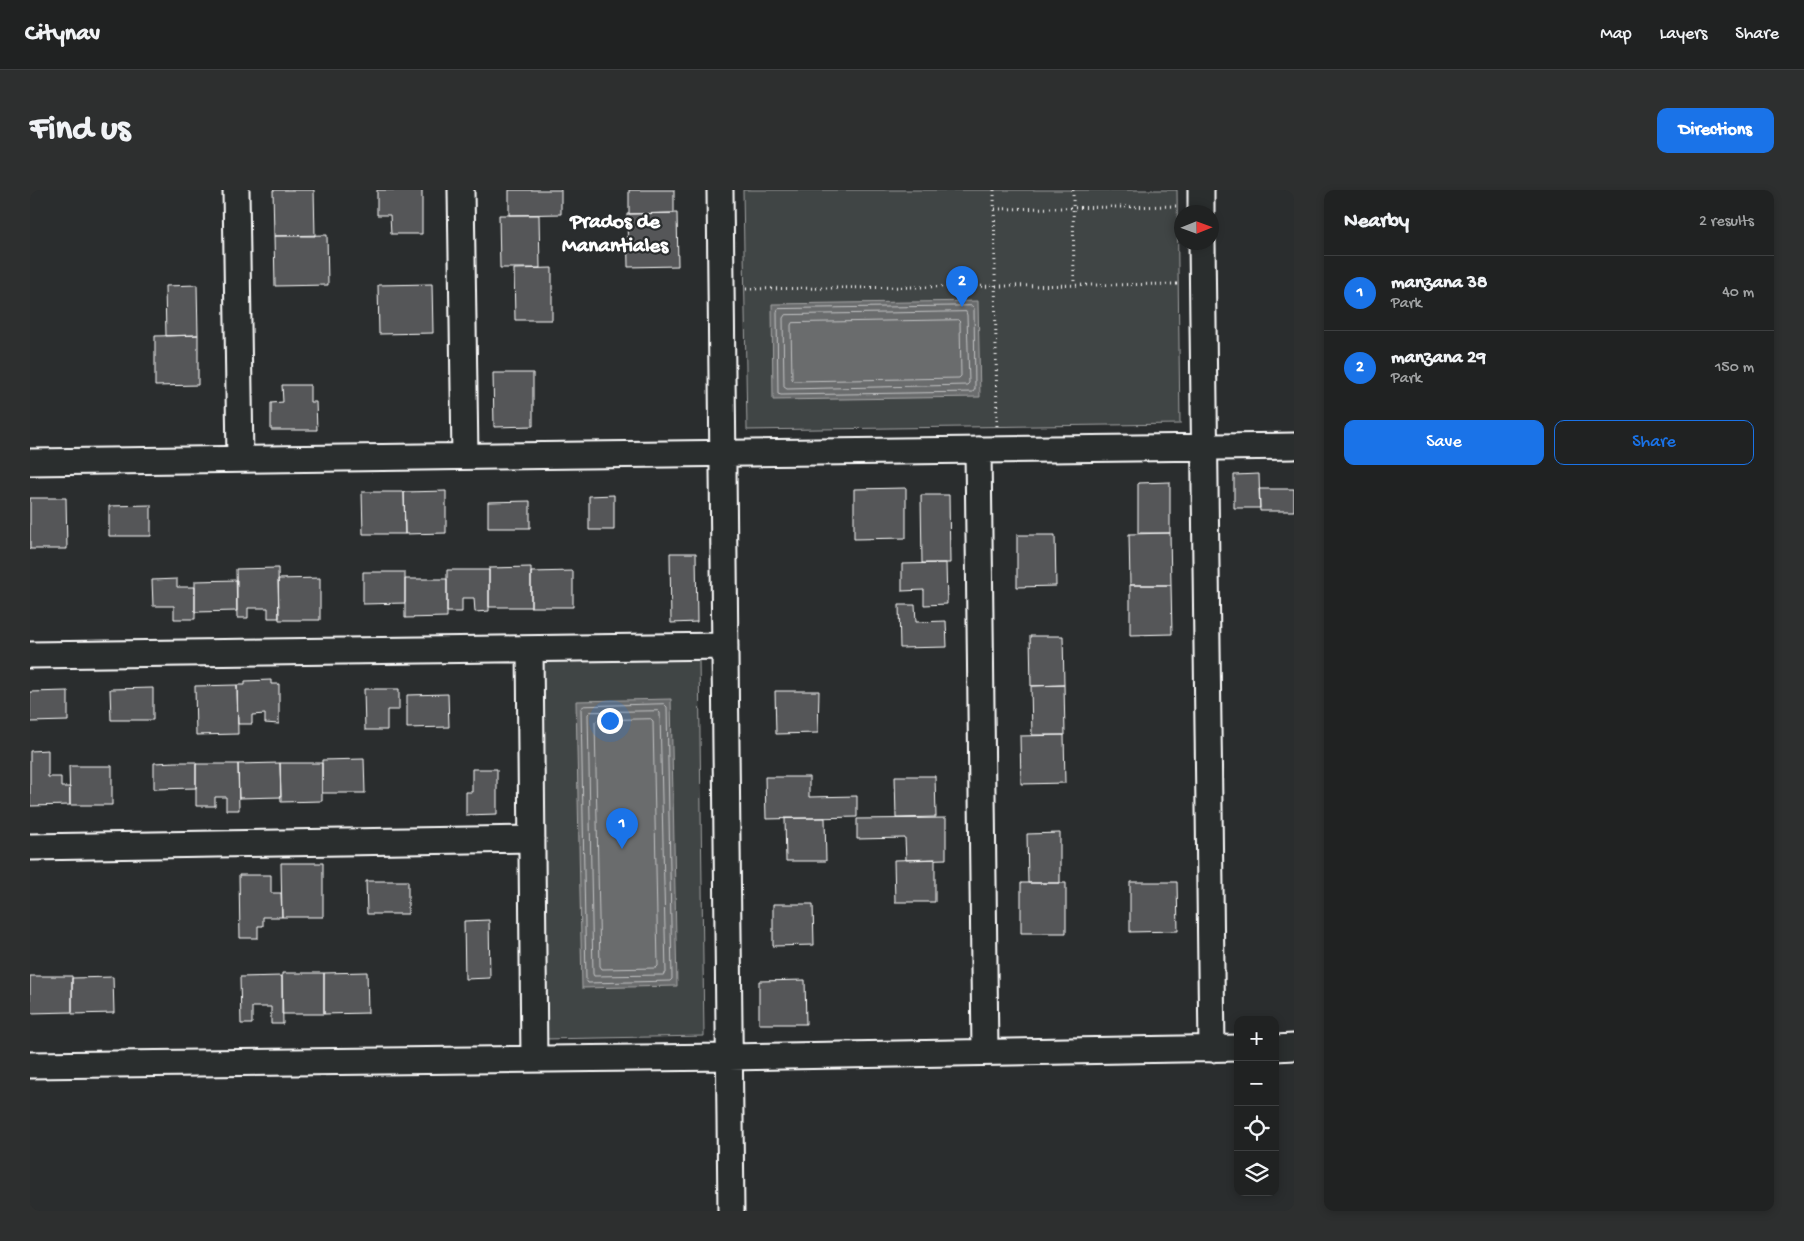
<!DOCTYPE html>
<html lang="en">
<head>
<meta charset="utf-8">
<style>
  :root { --surface:#202222; --page:#2d2f2f; --text:#f1f3f6; --muted:#a2a4a5; --line:#3d3f40; --accent:#1a73e8 }
  body { margin:0; font-family:"Gochi Hand",sans-serif; background:var(--page); color:var(--text) }
  .controls { position:absolute; right:15px; bottom:15px; display:grid; overflow:hidden; border-radius:10px; box-shadow:0 2px 8px #0003 }
  .controls button { width:45px; height:45px; display:grid; place-items:center; padding:0; border:0; border-bottom:1px solid var(--line); background:var(--surface); color:var(--text); font:25px sans-serif }
  .compass { position:absolute; left:1144px; top:15px; width:45px; height:45px; border-radius:50%; background:var(--surface); box-shadow:0 2px 8px #0003; rotate:89deg }
  .you { position:absolute; left:579px; top:530px; width:18px; height:18px; margin:-12px; border:4px solid #fff; border-radius:50%; background:#1a73e8; box-shadow:0 0 0 8px #1a73e833 }
  .badge { display:grid; place-items:center; width:32px; height:32px; border-radius:50%; background:var(--accent); color:#fff; font-size:16px; font-weight:700 }
  .pin { position:absolute; translate:-50% -41px; filter:drop-shadow(0 1px 2px #0008) }
  .pin::after { content:''; position:absolute; top:26px; width:18px; height:15px; background:inherit; clip-path:polygon(0 0,100% 0,50% 100%) }
  .list { margin:0; padding:0; list-style:none }
  h2 { display:flex; justify-content:space-between; align-items:center; height:65px; margin:0; padding:0 20px; font-size:21px }
  h2 small { font-size:16px; font-weight:400; color:var(--muted) }
  .list li { display:grid; grid-template-columns:32px 1fr auto; gap:15px; align-items:center; box-sizing:border-box; height:75px; padding:0 20px; border-top:1px solid var(--line) }
  .list b { display:block; font-size:19px; white-space:nowrap }
  .list p { margin:0; font-size:16px; white-space:nowrap; color:var(--muted) }
  .list em { font-size:16px; font-style:normal; color:var(--muted) }
  .actions { display:flex; gap:10px; padding:15px 20px }
  .actions a { flex:1; padding:11px 0; border:1px solid var(--accent); border-radius:10px; text-align:center; font-size:18px; color:var(--accent) }
  .actions .main { background:var(--accent); color:#fff }
  .icon { flex:none; width:28px; height:28px; fill:none; stroke:currentColor; stroke-width:2; stroke-linecap:round; stroke-linejoin:round }
  .map { position:relative; flex:none; width:1264px; height:1021px; overflow:hidden; border-radius:10px }
  header { display:flex; align-items:center; gap:30px; box-sizing:border-box; height:70px; padding:0 25px; background:var(--surface); border-bottom:1px solid var(--line) }
  header strong { font-size:24px }
  nav { display:flex; gap:28px; margin-inline-start:auto; font-size:18px }
  .intro { display:flex; align-items:center; justify-content:space-between; box-sizing:border-box; height:120px; padding:0 30px }
  h1 { margin:0; font-size:35px }
  .button { padding:12px 22px; border-radius:10px; background:var(--accent); color:#fff; font-size:18px; font-weight:700 }
  main { display:flex; gap:30px; padding:0 30px }
  aside { flex:1; background:var(--surface); border-radius:10px; box-shadow:0 2px 8px #0003 }
  .map>svg:first-child { display:block }
</style>
</head>
<body>
<header>
<strong>Citynav</strong>
<nav><a>Map</a><a>Layers</a><a>Share</a></nav>
</header>
<div class="intro"><h1>Find us</h1><a class="button">Directions</a></div>
<main>
<div class="map">
<svg width="1264" height="1021" viewBox="0 0 1264 1021">
  <rect width="100%" height="100%" fill="#2a2d2e"/>
  <filter id="ink" filterUnits="userSpaceOnUse"><feTurbulence type="fractalNoise" baseFrequency=".02" numOctaves="2"/><feDisplacementMap in="SourceGraphic" scale="10" xChannelSelector="R" yChannelSelector="G"/><feConvolveMatrix kernelMatrix="1 2 1 2 8 2 1 2 1" color-interpolation-filters="sRGB"/></filter>
  <g filter="url(#ink)">
    <path fill="#414445" stroke="#a0a2a2" d="M713 0H1147L1150 234 717 240Z
      M669 470 674 846 514 849 510 472Z"/>
    <path fill="#6a6c6d" stroke="#a6a7a7" d="M948 111 950 207 743 210 742 114Z
      M641 509 647 796 552 798 546 511Z"/>
    <g fill="none" stroke-linecap="round" stroke-linejoin="round">
      <path stroke="#c3c4c5" stroke-width="1" d="M942 116 944 118 945 199 943 202 751 205 748 204 747 122 748 119Z
        M936 122 937 125 939 193 937 195 757 199 754 197 753 128 755 125Z
        M928 130 930 132 931 186 929 188 764 191 762 189 761 135 762 133Z
        M634 514 637 517 642 789 640 791 558 793 556 790 551 518 554 516Z
        M628 521 630 523 636 783 633 785 564 786 563 784 558 524 560 522Z
        M621 529 623 531 628 776 626 778 572 779 570 776 565 532 568 530Z"/>
    </g>
    <path fill="#555758" stroke="#fff" d="M243 0H284L285 46H244Z
      M347 0H392V44H361L360 25H347Z
      M479 0H531V24L479 25Z
      M599 0H644V23L599 24Z
      M647 23 648 76 598 77 597 24Z
      M469 25H509L510 78H470Z
      M297 45 298 95 245 96 244 46Z
      M522 78V130H485L484 79Z
      M402 94 403 143 349 144 348 95Z
      M167 95 168 145 136 146 135 96Z
      M168 145V195L125 196V146Z
      M463 183H503V236L464 237Z
      M252 195H280V212H286L287 240H241V213L253 212Z
      M1229 284 1230 318H1204V285Z
      M1140 292V343H1108V293Z
      M876 298V348L824 349V299Z
      M1229 299H1264V321H1230Z
      M416 301V343L375 344 374 302Z
      M332 302H374L375 344H333Z
      M584 305V340H559V306Z
      M891 305H919L920 373H892Z
      M0 308H36L37 359H0Z
      M500 311V338H458V312Z
      M121 315V346H79V316Z
      M1140 343 1141 395H1100L1099 344Z
      M987 345H1025L1026 396 987 397Z
      M640 363H666L667 432 641 433Z
      M916 373 917 414 894 415V400L872 401V374Z
      M501 377V417H459V378Z
      M248 378 249 428H238V418H218V428H207L206 379Z
      M417 380H459V421L445 422 444 408H432V422H417Z
      M543 381V417H501V382Z
      M333 382H375V413L333 414Z
      M290 388V430H249L248 389Z
      M147 389V397H165V429H144V416H123L122 390Z
      M375 389H417V427L375 428Z
      M207 390V421L165 422V391Z
      M1100 395H1141L1142 444 1100 445Z
      M869 415H885L886 432 916 431 917 457 870 458Z
      M1000 446H1033L1034 495 1001 496Z
      M241 490V494H249V534L235 533V524L222 525V534H208L207 495H215V491Z
      M207 495 208 544 166 545 165 496Z
      M1034 495 1035 545H1002L1001 496Z
      M123 498V530H81L80 499Z
      M334 499H369V520H357V540H335Z
      M38 501V531L0 532V502Z
      M745 501H789L788 543 746 544Z
      M418 504 419 537 377 538V505Z
      M1034 545 1035 593 991 594 990 546Z
      M18 560V587H31V597H40V615L0 616V561Z
      M334 569 335 603H292V570Z
      M145 572H166V598L124 599V573Z
      M250 573 251 607 209 608 208 574Z
      M250 573H292V611L251 612Z
      M166 574H208L209 620H196V607H185V616H166Z
      M39 576H82V615H40Z
      M442 579H467V624L436 625V602H442Z
      M865 586H905L906 627 866 628Z
      M735 587H779V607L827 606V627L736 629Z
      M755 628H795L796 671H756Z
      M916 628V669L876 670 875 648 827 649V629Z
      M1030 643V693H998L997 644Z
      M905 669V712H865L864 670Z
      M251 673H293V727H252Z
      M209 685H241V703H251L252 727H233V736H228V748H210Z
      M336 691H378V724H337Z
      M1100 692H1147L1148 741 1100 742Z
      M991 693H1036V743H991Z
      M743 714H783L784 755 743 756Z
      M459 730 460 788 435 789 434 731Z
      M337 782 338 823 294 824V783Z
      M252 783H294V824H252Z
      M0 786H42V822L0 823Z
      M252 786 253 834H241V817H222V834H211L210 787Z
      M83 787 84 823 42 824V788Z
      M775 790 776 834H729V791Z"/>
    <g fill="none" stroke-linecap="round" stroke-linejoin="round">
      <defs>
        <path id="minor" d="M206 0 210 269
          M431 0 435 266
          M690 0 701 1021
          M1171 0V22
          M1172 52 1182 859
          M948 260 955 862
          M0 272 1264 256
          M500 459 504 869
          M0 465 695 456
          M0 657 502 649
          M1245 858 1264 857
          M0 875 699 867 1208 858"/>
      </defs>
      <use href="#minor" stroke="#fff" stroke-width="29"/>
      <path stroke="#fff" stroke-width="3" stroke-dasharray="1 4" stroke-linecap="butt" d="M964 0 967 237
        M1043 0 1044 95
        M965 19 1148 16
        M716 99 1149 94"/>
      <use href="#minor" stroke="#2a2d2e" stroke-width="25"/>
    </g>
  </g>
  <g text-anchor="middle" dominant-baseline="central" stroke-width="4.5" stroke-linejoin="round" paint-order="stroke">
    <g font-size="21" font-weight="bold" fill="#fff" stroke="#2a2d2e">
      <text x="585" y="33">Prados de<tspan x="585" dy="24">Manantiales</tspan></text>
    </g>
  </g>
</svg>
<div class="controls">
<button>+</button>
<button>−</button>
<button><svg class="icon" aria-label="locate" viewBox="0 0 24 24"><circle cx="12" cy="12" r="6"/><path d="M12 2v4M12 18v4M2 12h4M18 12h4"/></svg></button>
<button><svg class="icon" aria-label="layers" viewBox="0 0 24 24"><path d="M12 4l9 5-9 5-9-5zM3 14l9 5 9-5"/></svg></button>
</div>
<svg class="compass" viewBox="-18 -18 36 36"><path d="M0-13l5 13h-10z" fill="#e53935"/><path d="M0 13l5-13h-10z" fill="#a2a4a5"/></svg>
<div class="you"></div>
<div class="pin badge" style="left:592px;top:659px">1</div>
<div class="pin badge" style="left:932px;top:117px">2</div>
</div>
<aside>
<h2>Nearby<small>2 results</small></h2>
<ul class="list">
<li><span class="badge">1</span><div><b>manzana 38</b><p>Park</p></div><em>40 m</em></li>
<li><span class="badge">2</span><div><b>manzana 29</b><p>Park</p></div><em>150 m</em></li>
</ul>
<div class="actions"><a class="main">Save</a><a>Share</a></div>
</aside>
</main>
</body>
</html>
